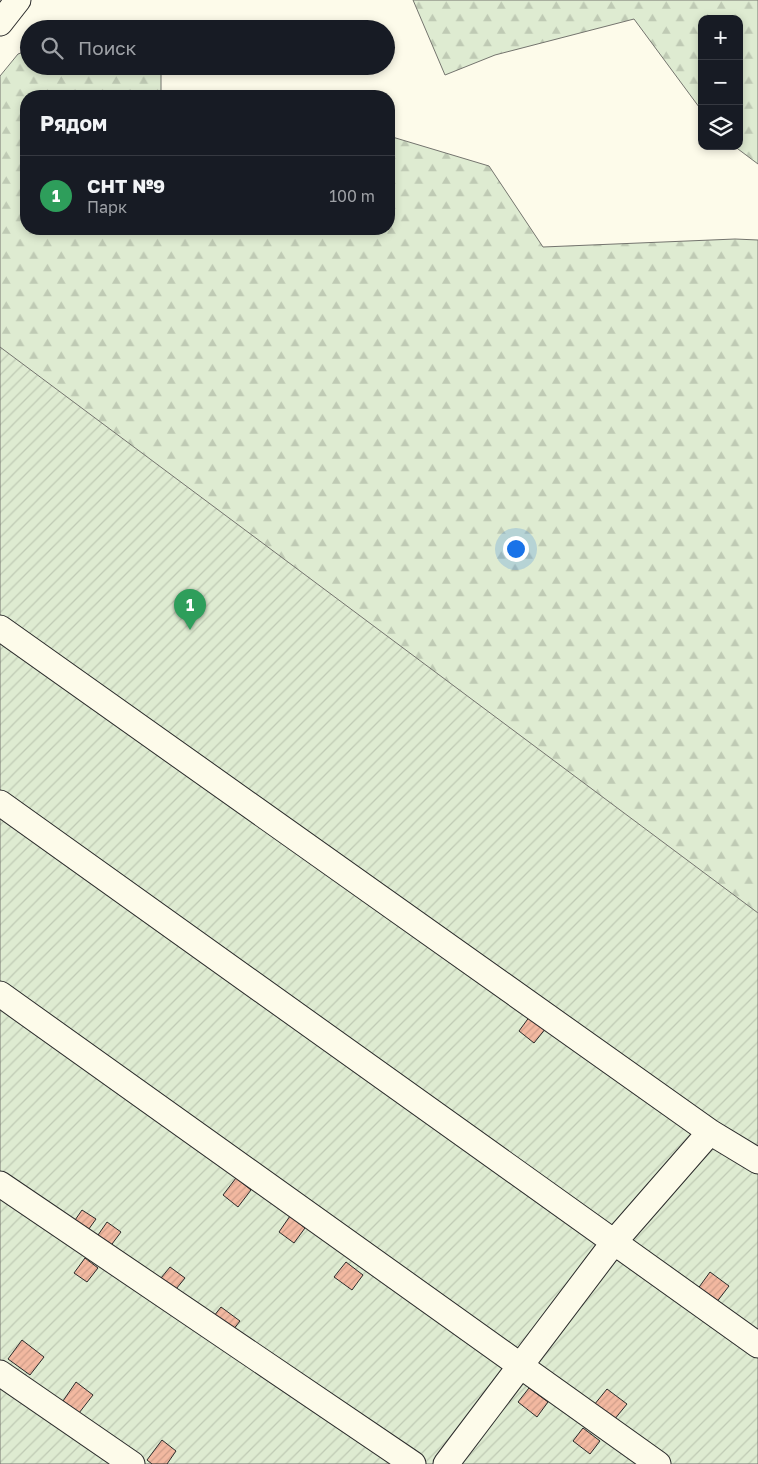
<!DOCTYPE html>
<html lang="ru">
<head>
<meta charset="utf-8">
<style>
  :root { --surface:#171b24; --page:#20242c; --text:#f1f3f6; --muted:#9ea1a6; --line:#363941; --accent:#c62828 }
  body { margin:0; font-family:"Golos Text",sans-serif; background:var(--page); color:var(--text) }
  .controls { position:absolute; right:15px; top:15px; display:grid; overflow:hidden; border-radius:10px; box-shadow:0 2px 8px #0003 }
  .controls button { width:45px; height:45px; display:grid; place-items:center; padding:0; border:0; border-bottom:1px solid var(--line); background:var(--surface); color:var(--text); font:25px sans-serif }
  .you { position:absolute; left:515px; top:548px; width:18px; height:18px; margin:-12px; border:4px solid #fff; border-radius:50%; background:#1a73e8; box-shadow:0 0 0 8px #1a73e833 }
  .badge { display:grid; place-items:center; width:32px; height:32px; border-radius:50%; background:var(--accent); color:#fff; font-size:16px; font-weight:700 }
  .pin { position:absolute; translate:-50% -41px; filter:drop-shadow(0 1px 2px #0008) }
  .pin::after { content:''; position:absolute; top:26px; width:18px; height:15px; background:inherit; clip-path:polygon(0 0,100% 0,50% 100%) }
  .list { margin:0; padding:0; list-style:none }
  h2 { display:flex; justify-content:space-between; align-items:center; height:65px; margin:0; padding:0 20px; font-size:21px }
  h2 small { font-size:16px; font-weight:400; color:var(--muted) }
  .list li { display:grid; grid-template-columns:32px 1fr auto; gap:15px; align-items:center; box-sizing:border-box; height:80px; padding:0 20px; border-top:1px solid var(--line) }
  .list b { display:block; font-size:19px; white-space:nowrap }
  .list p { margin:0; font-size:16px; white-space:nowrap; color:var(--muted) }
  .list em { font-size:16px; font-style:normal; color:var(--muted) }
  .icon { flex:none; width:28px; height:28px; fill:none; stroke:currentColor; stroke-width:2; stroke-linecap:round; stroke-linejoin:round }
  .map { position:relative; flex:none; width:758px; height:1464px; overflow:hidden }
  .search { position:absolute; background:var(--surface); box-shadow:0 2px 8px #0003; left:20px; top:20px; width:375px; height:55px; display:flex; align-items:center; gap:12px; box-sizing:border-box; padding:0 18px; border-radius:28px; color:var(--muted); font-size:19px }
  .panel { position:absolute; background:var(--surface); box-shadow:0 2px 8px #0003; left:20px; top:90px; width:375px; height:145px; border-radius:20px }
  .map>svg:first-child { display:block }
</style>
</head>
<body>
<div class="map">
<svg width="758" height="1464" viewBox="0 0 758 1464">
  <defs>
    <pattern id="forest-firs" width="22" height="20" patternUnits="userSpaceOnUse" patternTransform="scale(1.25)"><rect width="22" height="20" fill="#deebd1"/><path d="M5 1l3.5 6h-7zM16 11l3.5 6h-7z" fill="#bfcab4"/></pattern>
    <pattern id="garden-furrows" width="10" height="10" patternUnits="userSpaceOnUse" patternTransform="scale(1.25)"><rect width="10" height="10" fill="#deebd1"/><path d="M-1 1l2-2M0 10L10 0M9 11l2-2" fill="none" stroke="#bfcab4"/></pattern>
    <pattern id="building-hatch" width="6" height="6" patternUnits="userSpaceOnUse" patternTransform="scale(1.25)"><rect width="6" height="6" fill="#f2b8a0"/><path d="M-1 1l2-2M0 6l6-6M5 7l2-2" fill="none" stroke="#d09e8a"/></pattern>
  </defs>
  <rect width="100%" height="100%" fill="#fdfbea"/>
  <path fill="url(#forest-firs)" stroke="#74746e" d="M413 0H758V164L734 146H739V19H702V111L634 19 495 55 445 75Z
    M29 50V66H161V96H26V229H389V136L489 166 543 247 735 239 758 240V921L0 374V76L18 54Z"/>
  <path fill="url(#garden-furrows)" stroke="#74746e" d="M0 347 758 913V1464H0Z"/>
  <path fill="url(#building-hatch)" stroke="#2b2b2b" d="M530 1016 546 1028 534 1043 519 1031Z
    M236 1178 251 1190 238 1207 223 1195Z
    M82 1210 96 1219 86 1233 73 1223Z
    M290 1216 305 1228 294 1243 279 1232Z
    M107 1222 121 1232 109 1248 96 1238Z
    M85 1258 98 1268 87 1282 74 1273Z
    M346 1262 363 1275 352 1290 334 1277Z
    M170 1267 185 1278 172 1294 157 1283Z
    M710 1272 729 1286 716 1303 697 1290Z
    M221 1307 240 1321 229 1335 210 1321Z
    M22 1340 44 1357 30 1375 8 1359Z
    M76 1382 93 1395 79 1413 63 1401Z
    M529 1388 548 1402 537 1417 518 1402Z
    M607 1389 627 1404 614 1420 594 1405Z
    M583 1428 600 1441 590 1454 573 1441Z
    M162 1440 176 1451 167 1464H152L147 1460Z"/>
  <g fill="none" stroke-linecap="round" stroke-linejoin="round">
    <defs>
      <path id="minor" d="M0 23 18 0
        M0 628 710 1132 758 1161
        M0 803 758 1345
        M0 994 658 1464
        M0 1184 413 1464
        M0 1373 132 1464
        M446 1464 614 1242 710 1132"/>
    </defs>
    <use href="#minor" stroke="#2b2b2b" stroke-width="27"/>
    <use href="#minor" stroke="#fdfbea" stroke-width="25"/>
  </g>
</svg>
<div class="controls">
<button>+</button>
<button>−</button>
<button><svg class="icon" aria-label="layers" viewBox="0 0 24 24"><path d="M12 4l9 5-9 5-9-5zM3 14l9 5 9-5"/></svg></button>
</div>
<div class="you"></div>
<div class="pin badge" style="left:190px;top:630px;background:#2e9e5b">1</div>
<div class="search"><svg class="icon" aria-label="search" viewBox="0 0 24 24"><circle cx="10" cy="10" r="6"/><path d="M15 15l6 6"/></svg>Поиск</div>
<section class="panel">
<h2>Рядом<small></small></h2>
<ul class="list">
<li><span class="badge" style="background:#2e9e5b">1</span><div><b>СНТ №9</b><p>Парк</p></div><em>100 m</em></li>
</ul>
</section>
</div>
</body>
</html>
